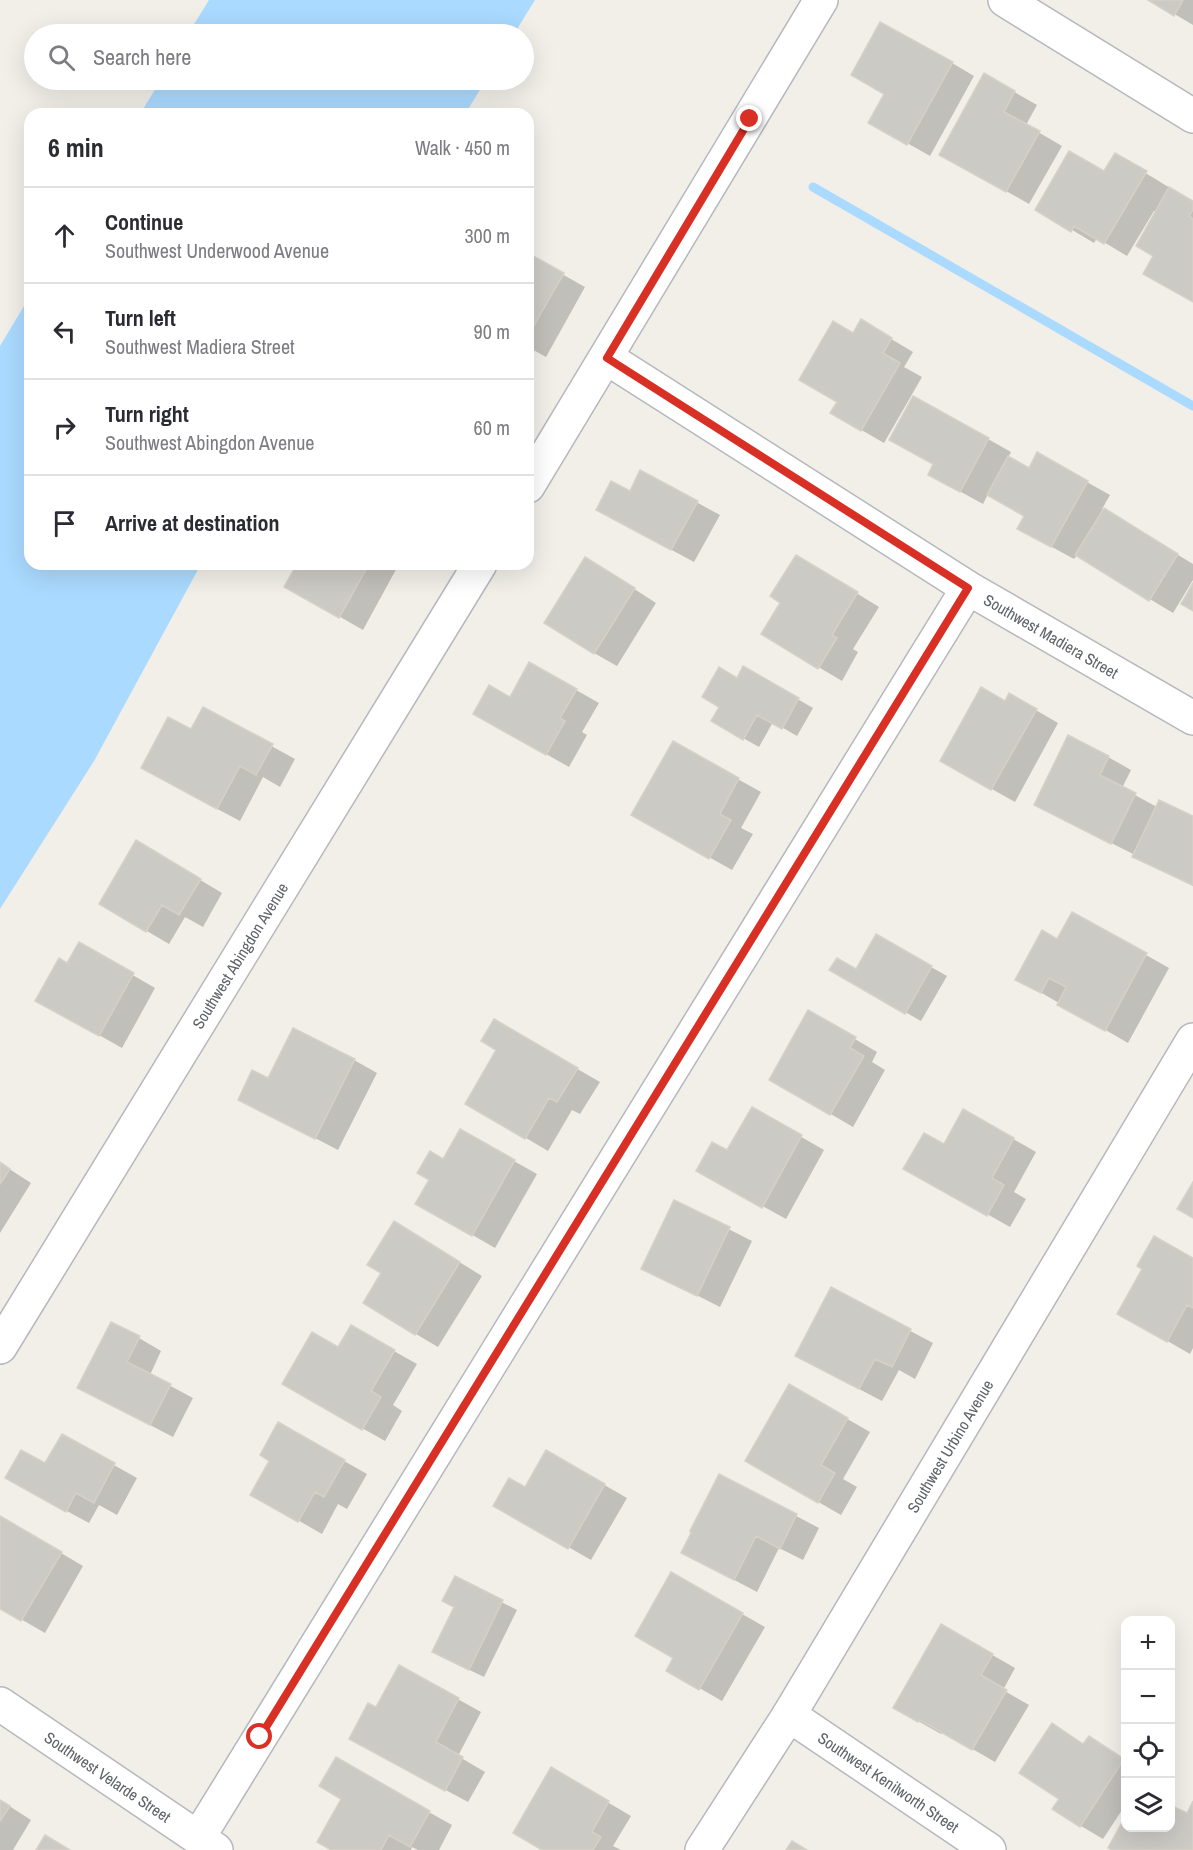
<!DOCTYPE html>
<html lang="en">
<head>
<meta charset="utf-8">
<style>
  :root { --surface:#fff; --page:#f2f2f3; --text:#2b2b33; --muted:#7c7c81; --line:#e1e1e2 }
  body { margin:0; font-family:"Archivo Narrow",sans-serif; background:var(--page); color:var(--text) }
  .controls { position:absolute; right:18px; bottom:18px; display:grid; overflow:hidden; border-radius:12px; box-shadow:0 6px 24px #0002 }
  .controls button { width:54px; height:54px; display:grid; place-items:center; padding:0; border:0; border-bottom:2px solid var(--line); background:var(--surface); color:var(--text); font:30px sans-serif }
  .stop { position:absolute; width:18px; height:18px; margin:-14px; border:4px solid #d93025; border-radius:50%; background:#fff }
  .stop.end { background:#d93025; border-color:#fff; box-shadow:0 2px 6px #0008 }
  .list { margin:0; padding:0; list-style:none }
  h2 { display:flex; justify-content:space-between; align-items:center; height:78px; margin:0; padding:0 24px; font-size:26px }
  h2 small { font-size:20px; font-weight:400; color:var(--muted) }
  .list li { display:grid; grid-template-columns:39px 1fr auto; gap:18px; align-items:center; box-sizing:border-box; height:96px; padding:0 24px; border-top:2px solid var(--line) }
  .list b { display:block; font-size:22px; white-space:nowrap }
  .list p { margin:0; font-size:20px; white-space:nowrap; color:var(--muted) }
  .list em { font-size:20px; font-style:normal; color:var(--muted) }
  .icon { flex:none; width:33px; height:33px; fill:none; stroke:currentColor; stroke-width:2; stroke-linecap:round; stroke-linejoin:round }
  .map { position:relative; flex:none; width:1193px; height:1850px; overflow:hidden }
  .search { position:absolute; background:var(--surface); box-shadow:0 6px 24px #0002; left:24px; top:24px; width:510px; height:66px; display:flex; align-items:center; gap:15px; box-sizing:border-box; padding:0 21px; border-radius:33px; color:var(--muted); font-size:22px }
  .panel { position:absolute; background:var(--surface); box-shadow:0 6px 24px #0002; left:24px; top:108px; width:510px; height:462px; border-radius:18px }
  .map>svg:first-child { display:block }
</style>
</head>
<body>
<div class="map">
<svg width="1193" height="1850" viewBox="0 0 1193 1850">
  <rect width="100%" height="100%" fill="#f1efe8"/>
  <path fill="#aadaff" d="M209 0H535L514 34H188Z
    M161 80H486L465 114H140Z
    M30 296V564H201L94 761 0 909V346Z"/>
  <path fill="#0003" d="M1151 0H1193V25Z
    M952 63 974 76 930 156 870 122Z
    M985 75 1037 105 1026 125 1062 146 1029 204 941 154Z
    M1116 155 1193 202V300L1155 255 1156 212 1154 211 1127 256 1097 238 1094 243 1037 209 1105 173Z
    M528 255 585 287 546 357 528 347Z
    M861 321 913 352 904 367 922 377 884 443 832 413 839 401Z
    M988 439 1011 452 1008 458 1029 470 1037 454 1110 495 1102 509 1193 564V580L1173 613 1077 555 1074 559 1041 541 1026 515 988 494 983 504 952 487Z
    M641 472 720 515 694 562 620 522Z
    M298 564H399L363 630 286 586Z
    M819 570 879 607 853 649 858 652 842 681 763 634Z
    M608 572 656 603 617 666 594 653Z
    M530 664 599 703 582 732 587 735 569 767 475 714 510 699Z
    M744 668 813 708 797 736 773 722 759 747 713 721Z
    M1010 695 1058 723 1015 802 942 761 1006 703Z
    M204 709 295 759 280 787 263 777 240 821 165 781Z
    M673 743 761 792 741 828 753 834 732 870 634 815Z
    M1108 757 1131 770 1122 788 1157 807 1193 817V886L1157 869 1135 855 1036 805Z
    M137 842 222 893 203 927 185 917 169 944 101 904Z
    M876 936 947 976 921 1021 831 970 856 971Z
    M1058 941 1146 955 1169 968 1128 1043 1040 992Z
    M79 944 155 988 122 1048 37 1000 68 965Z
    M809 1012 877 1052 872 1062 885 1070 853 1127 771 1079Z
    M494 1021 600 1082 580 1114 572 1110 548 1151 467 1103 498 1050Z
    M354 1060 377 1073 338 1150 240 1099 269 1080Z
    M753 1109 824 1150 786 1219 721 1183Z
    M964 1111 1036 1152 1014 1192 1026 1199 1010 1227 905 1168 945 1146Z
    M460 1131 537 1174 495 1248 417 1203Z
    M0 1163 31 1183 0 1233Z
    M675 1202 752 1241 720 1307 643 1268Z
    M417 1236 482 1276 438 1347 416 1334Z
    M1193 1259V1348L1190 1354 1119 1313Z
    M831 1289 933 1343 915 1379 899 1370 882 1401 819 1368Z
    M351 1327 417 1364 393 1405 402 1411 385 1441 284 1384 339 1349Z
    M139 1338 161 1351 150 1375 193 1398 173 1437 102 1400Z
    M790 1386 870 1432 843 1479 857 1487 841 1515 747 1461Z
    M279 1424 367 1474 347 1509 338 1504 322 1534 252 1494 271 1460Z
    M62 1436 137 1478 117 1515 99 1505 89 1523 30 1491Z
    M547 1452 627 1498 591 1560 495 1505 525 1489Z
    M720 1476 819 1528 803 1560 779 1548 757 1592 706 1565Z
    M0 1517 83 1566 45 1633 0 1607Z
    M672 1574 765 1627 722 1701 668 1670 675 1657Z
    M455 1578 517 1610 484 1677 449 1660 456 1608Z
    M942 1626 1015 1668 1003 1690 1029 1705 995 1762 943 1732 941 1734 895 1708Z
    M400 1667 481 1712 458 1756 485 1772 468 1802 373 1751 377 1709Z
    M1052 1725 1085 1745 1112 1751 1126 1760V1804L1103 1839 1081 1826 1061 1798Z
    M336 1760 452 1825 439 1850H418L412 1847 411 1850H333L343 1799Z
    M551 1769 631 1816 613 1846 621 1850H545Z
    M0 1800 31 1820 13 1850H0Z
    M1193 1804V1850H1115L1126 1828H1170L1187 1815Z"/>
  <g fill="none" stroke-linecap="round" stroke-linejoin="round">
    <path stroke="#aadaff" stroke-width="9" d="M813 187 1193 406"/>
  </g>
  <path fill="#cccac5" stroke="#d6d1c6" stroke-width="1.5" d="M1148 0H1183L1174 16Z
    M880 22 953 62 907 145 868 123 884 94 851 75Z
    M984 73 1015 91 1004 112 1040 131 1006 192 939 155Z
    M1069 151 1104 171 1115 153 1147 171 1104 244 1074 226 1071 232 1035 210Z
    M1169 187 1193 201V210L1189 216 1193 219V302L1143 274 1153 256 1136 246Z
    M528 253 564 273 528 336Z
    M861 319 892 338 883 353 900 363 861 431 830 413 837 402 799 380 833 321 853 333Z
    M913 396 989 438 960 492 928 475 933 464 889 440Z
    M1037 452 1088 481 1051 547 1017 529 1024 516 987 495 1008 456 1029 468Z
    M640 470 698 501 671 550 596 510 611 481 630 491Z
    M1104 508 1178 554 1149 601 1075 555Z
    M796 555 858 592 832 635 837 638 818 669 761 634 780 603 770 596Z
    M585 557 635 588 594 654 544 623Z
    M297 564H369L339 618 284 587Z
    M1193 583V611L1181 604Z
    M529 662 577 689 560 718 565 721 546 755 473 714 489 685 510 697Z
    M743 666 799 698 782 729 757 715 743 740 711 721 719 707 702 697 719 667 737 678Z
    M981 687 1005 701 1009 693 1037 709 991 790 940 761Z
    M203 707 273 744 256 775 240 766 217 809 141 768 168 717 191 729Z
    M1068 735 1109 756 1100 775 1136 793 1111 844 1034 805Z
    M673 741 739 778 720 814 731 820 709 859 631 815Z
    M1159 800 1193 816V885L1132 857Z
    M136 840 201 879 179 915 162 905 146 932 99 904Z
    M1072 912 1147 953 1105 1031 1057 1005 1066 987 1049 978 1041 993 1015 980 1042 930 1057 939Z
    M876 934 932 966 905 1014 829 970 837 958 856 969Z
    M79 942 134 973 99 1036 35 1001 59 958 67 963Z
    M808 1010 856 1037 850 1048 864 1056 830 1115 769 1080Z
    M494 1019 578 1068 557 1102 549 1098 525 1139 465 1104 496 1050 481 1041Z
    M293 1028 355 1059 315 1139 238 1100 252 1070 268 1078Z
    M752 1107 802 1135 762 1208 696 1171 712 1142 727 1150Z
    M963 1109 1014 1138 992 1178 1004 1185 987 1216 903 1169 924 1133 944 1144Z
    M460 1129 515 1160 472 1236 415 1204 429 1180 417 1173 430 1151 443 1159Z
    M0 1162 10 1169 0 1184Z
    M1193 1182V1218L1177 1209Z
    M674 1200 730 1227 697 1296 641 1269Z
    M394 1221 460 1262 415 1335 363 1303 381 1273 367 1265Z
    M1154 1236 1193 1258V1308L1187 1305 1167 1342 1117 1314 1142 1269 1137 1266Z
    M831 1287 911 1329 892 1367 875 1359 859 1389 795 1356Z
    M111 1322 140 1336 127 1362 171 1384 150 1425 77 1388Z
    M351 1325 395 1350 371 1391 381 1397 362 1430 282 1384 312 1332 338 1347Z
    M789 1384 848 1418 821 1465 835 1473 818 1503 745 1461Z
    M278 1422 345 1460 324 1497 315 1492 298 1522 250 1495 269 1461 260 1455Z
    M62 1434 115 1463 94 1503 76 1493 66 1512 5 1478 21 1450 45 1463Z
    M546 1450 605 1484 568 1549 493 1506 509 1478 525 1487Z
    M719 1474 797 1514 780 1549 756 1536 734 1580 681 1553 691 1533 690 1531Z
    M0 1516 62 1552 21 1621 0 1609Z
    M671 1572 743 1613 699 1690 666 1671 673 1658 635 1636Z
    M455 1576 503 1600 469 1670 432 1652 454 1607 442 1601Z
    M941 1624 993 1654 981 1675 1007 1690 972 1750 920 1720 918 1722 893 1708Z
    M399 1665 459 1698 436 1742 463 1757 445 1791 349 1739 368 1703 376 1707Z
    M1052 1723 1083 1744 1089 1736 1124 1759 1080 1827 1052 1809 1059 1799 1019 1773Z
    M336 1757 430 1811 410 1847 389 1835 381 1850H331L317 1842 341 1799 319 1786Z
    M551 1767 609 1801 592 1832 601 1837 593 1850H542L513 1833Z
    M0 1800 10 1806 0 1821Z
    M1193 1801V1850H1112L1108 1848 1126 1815V1828H1170V1805L1187 1813Z
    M45 1835 70 1850H36Z
    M792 1841 807 1850H786Z"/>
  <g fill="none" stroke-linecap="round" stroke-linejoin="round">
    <defs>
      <g id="street">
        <path d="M1005 0 1193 116"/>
        <path id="s1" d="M607 358 968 588 1193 718"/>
        <path d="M528 486 821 0"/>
        <path id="s2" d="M0 1347 480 564"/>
        <path id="s3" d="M0 1704 216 1850"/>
        <path id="s4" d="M789 1715 989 1850"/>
        <path d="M198 1838 968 588"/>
        <path id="s5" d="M702 1850 789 1715 1193 1040"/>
      </g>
    </defs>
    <use href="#street" stroke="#b5b8bc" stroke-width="36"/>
    <use href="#street" stroke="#fff" stroke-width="33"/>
  </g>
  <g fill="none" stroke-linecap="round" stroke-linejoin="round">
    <path stroke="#d93025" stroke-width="8" d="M260 1737 968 588 607 358 750 119"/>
  </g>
  <g text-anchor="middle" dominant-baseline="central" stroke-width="6" stroke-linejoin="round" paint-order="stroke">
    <g font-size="16" fill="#5f6368" stroke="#fff">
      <text stroke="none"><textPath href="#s1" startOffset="524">Southwest Madiera Street</textPath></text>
      <text stroke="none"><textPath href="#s2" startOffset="459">Southwest Abingdon Avenue</textPath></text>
      <text stroke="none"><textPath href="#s5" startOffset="474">Southwest Urbino Avenue</textPath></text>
      <text stroke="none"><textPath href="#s3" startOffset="130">Southwest Velarde Street</textPath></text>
      <text stroke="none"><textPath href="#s4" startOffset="120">Southwest Kenilworth Street</textPath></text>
    </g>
  </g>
</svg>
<div class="controls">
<button>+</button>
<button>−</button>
<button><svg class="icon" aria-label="locate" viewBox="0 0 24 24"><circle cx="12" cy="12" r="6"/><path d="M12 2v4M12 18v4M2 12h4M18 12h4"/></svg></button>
<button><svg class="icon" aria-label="layers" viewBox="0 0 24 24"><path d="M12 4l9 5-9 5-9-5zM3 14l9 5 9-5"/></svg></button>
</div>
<div class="stop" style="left:260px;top:1737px"></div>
<div class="stop end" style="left:750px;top:119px"></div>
<div class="search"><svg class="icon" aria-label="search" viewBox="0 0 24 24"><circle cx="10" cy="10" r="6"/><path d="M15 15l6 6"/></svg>Search here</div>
<section class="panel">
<h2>6 min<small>Walk · 450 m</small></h2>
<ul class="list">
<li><svg class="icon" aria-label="ahead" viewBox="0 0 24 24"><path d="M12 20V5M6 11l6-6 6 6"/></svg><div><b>Continue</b><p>Southwest Underwood Avenue</p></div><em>300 m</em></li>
<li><svg class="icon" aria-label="left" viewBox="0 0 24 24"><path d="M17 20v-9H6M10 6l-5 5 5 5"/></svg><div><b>Turn left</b><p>Southwest Madiera Street</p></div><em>90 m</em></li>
<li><svg class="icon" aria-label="right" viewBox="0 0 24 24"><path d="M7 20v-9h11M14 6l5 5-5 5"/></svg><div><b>Turn right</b><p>Southwest Abingdon Avenue</p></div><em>60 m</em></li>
<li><svg class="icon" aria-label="arrive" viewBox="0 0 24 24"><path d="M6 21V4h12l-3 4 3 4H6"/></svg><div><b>Arrive at destination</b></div></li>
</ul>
</section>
</div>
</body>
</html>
